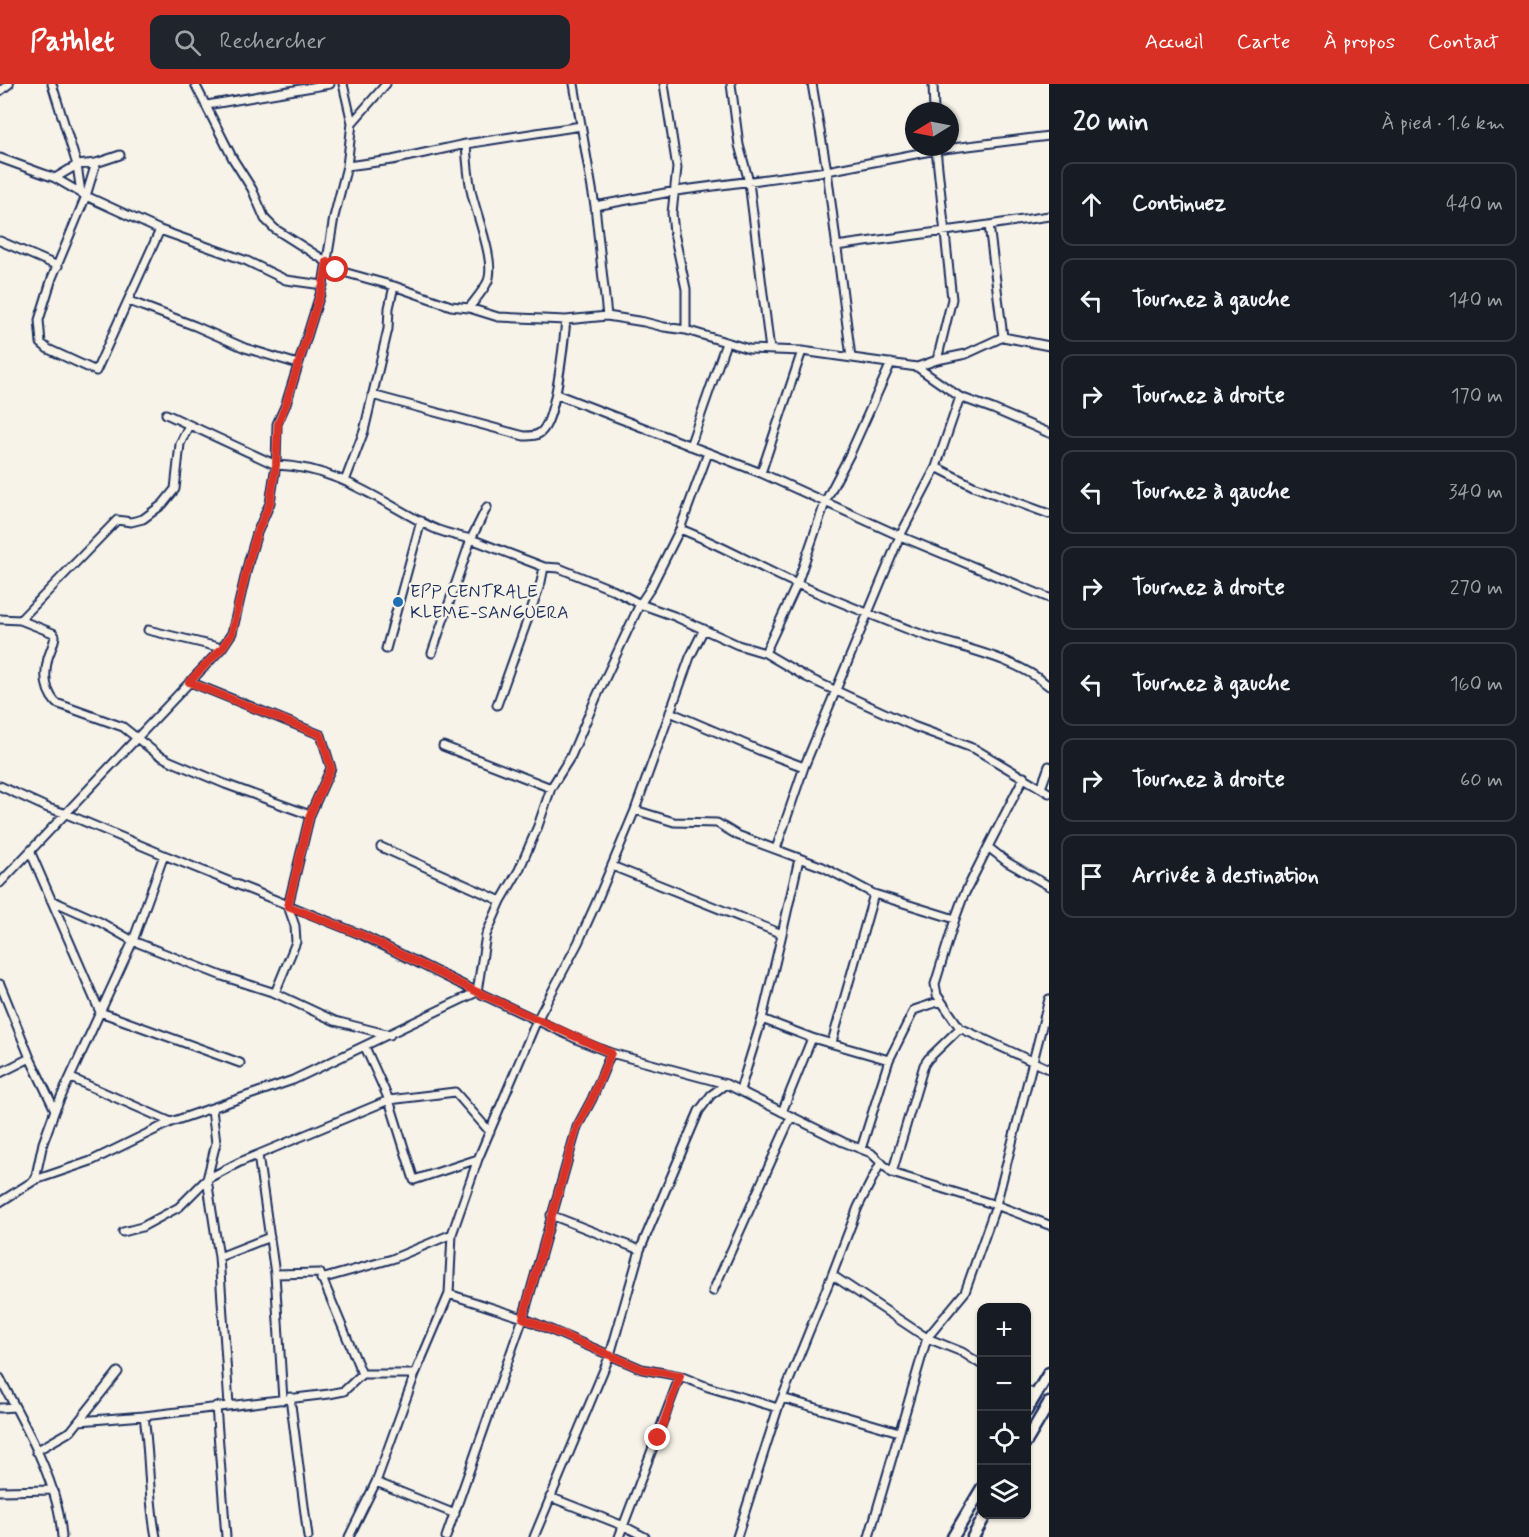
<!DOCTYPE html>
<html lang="fr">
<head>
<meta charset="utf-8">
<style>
  :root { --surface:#171b24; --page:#20242c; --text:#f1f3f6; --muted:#9ea1a6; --line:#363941; --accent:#d93025 }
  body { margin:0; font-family:Mynerve,sans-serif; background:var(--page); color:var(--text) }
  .controls { position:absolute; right:18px; bottom:18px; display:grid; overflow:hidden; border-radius:12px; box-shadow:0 2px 4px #0004 }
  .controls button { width:54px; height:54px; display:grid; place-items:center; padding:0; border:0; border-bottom:2px solid var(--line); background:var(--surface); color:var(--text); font:30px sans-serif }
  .compass { position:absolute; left:905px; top:18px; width:54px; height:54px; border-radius:50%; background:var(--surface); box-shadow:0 2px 4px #0004; rotate:260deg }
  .stop { position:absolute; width:18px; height:18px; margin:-14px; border:4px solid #d93025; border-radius:50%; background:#fff }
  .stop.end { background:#d93025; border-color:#fff; box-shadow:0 2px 6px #0008 }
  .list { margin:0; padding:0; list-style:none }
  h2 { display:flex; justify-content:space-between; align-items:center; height:78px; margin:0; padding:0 24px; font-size:26px }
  h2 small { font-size:20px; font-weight:400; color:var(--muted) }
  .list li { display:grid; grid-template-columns:39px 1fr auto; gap:18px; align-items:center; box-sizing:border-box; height:84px; margin:0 12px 12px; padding:0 12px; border:2px solid var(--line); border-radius:12px }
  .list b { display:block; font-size:22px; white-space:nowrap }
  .list em { font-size:20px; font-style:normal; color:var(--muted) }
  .icon { flex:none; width:33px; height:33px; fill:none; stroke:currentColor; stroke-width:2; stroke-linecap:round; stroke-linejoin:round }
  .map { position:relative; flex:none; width:1049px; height:1453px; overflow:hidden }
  header { display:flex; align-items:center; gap:36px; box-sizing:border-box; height:84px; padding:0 30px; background:var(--accent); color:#fff }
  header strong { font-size:28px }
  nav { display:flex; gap:33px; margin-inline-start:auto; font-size:21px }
  .search { width:420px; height:54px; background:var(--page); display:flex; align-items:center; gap:15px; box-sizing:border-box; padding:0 21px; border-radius:12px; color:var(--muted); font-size:22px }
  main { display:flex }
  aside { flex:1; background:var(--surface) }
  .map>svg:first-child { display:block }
</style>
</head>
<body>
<header>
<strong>Pathlet</strong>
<div class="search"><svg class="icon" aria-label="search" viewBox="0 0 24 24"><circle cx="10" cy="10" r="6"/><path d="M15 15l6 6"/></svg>Rechercher</div>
<nav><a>Accueil</a><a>Carte</a><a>À propos</a><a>Contact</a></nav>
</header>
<main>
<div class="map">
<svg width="1049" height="1453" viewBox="0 0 1049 1453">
  <rect width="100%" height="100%" fill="#f7f3e8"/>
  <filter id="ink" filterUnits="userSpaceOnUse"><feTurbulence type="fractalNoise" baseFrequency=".0167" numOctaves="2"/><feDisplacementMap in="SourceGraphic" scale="12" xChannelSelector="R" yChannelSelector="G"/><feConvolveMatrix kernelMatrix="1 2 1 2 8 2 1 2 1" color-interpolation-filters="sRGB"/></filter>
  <g filter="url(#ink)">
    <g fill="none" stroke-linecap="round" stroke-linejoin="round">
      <defs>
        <path id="minor" d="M52 0 77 81 81 109
          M195 0 233 75 252 105 265 135 275 145 327 178 336 186 394 202 451 222 469 224 498 233 566 236 607 232 644 238 664 243 686 246 749 265 802 267 917 283 960 313 993 325 1049 349
          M343 0 352 39
          M574 0 595 122 607 232
          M664 0 677 84 672 129 674 149 686 205V246
          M731 0 739 61 749 98 770 266
          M812 0 827 87 851 273
          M933 0 934 27
          M0 7 9 0
          M207 21 330 0
          M466 60C467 76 468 91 471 106 475 128 496 177 488 197 484 206 475 216 469 224
          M0 74 55 94 86 112 160 146 247 177 286 196 323 201
          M96 79 86 112 52 194 39 236 41 259 48 265 96 287 160 146
          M347 82 392 76 466 60 581 42
          M55 94 77 81 96 79 120 71
          M595 122 676 107 827 87 936 66 1049 52
          M989 141 1049 132
          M0 157 58 182
          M836 162 989 141 1003 253 1049 262
          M129 217 195 242 245 264 298 280
          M937 276 966 270 1003 253
          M917 283 937 276 952 215 936 65
          M556 310 761 389 900 452 804 683 761 667 670 628
          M372 311 524 352C531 352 538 352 542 347 556 334 564 257 566 236
          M960 313 936 383 900 452 1049 514
          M166 330 276 381C338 383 379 417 431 443 443 449 458 452 471 455L487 423
          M690 362 726 259
          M936 383 973 402 1049 430
          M761 389 802 267
          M345 397 364 347 388 245 389 224 394 202
          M680 445C719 460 757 482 795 499 833 516 872 531 910 546 956 564 1010 570 1049 602
          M0 535 20 536 53 549 55 552C54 560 50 567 48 574 44 590 45 607 56 619L123 643 157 670 170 677 225 700 310 731
          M20 536 117 436 131 438 143 435 163 420 175 405 180 360 189 341
          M148 546 222 564
          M386 565 421 437
          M432 569 471 455 544 483 559 484 613 506 640 520 674 532 738 561 765 569 806 593 913 642 975 665 1049 709
          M765 569 797 500 826 416 850 370 891 279
          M190 598 321 651 331 684 310 731 288 822 295 842 296 858 275 909 335 937 390 951
          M497 621 541 498 544 483
          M443 662 551 704
          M1024 693 988 763 1007 778 1049 802
          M0 702 48 724 64 729 164 771 362 851 477 908 581 957 611 969 726 1000 843 1058 871 1069 892 1089 996 1121 1049 1141
          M1041 704 1049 682
          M635 726 674 738 717 739 737 751 823 783 874 810 955 835 963 813 988 763
          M381 763 501 817
          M776 765 804 683
          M30 767 100 928 240 979
          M612 782 782 850 762 935 740 1006
          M0 799 222 564 232 549 249 476 257 449 270 419 276 381 277 340 286 320 323 201 334 133 347 82 352 39 386 0
          M51 816 100 838 133 857 222 892 275 909
          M955 835 935 900 937 911 960 944
          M782 850 799 775
          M0 900 30 974 55 1026
          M762 935 812 954 889 976 861 1065
          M832 958 874 810
          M365 963 389 1016 414 1096 478 1075
          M889 976 914 926 941 917
          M0 989 30 974
          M71 994 171 1038
          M212 1025 216 1059 207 1095 219 1173 229 1321
          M782 1028 812 954
          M258 1071 275 1190 283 1316
          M892 1089 924 981 928 975 960 944 1049 985
          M35 1096 43 1059 55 1026 133 857 164 771
          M0 1118 35 1096 91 1077 171 1038 293 996 477 908 486 851 501 817 519 786 538 742 551 704 571 672 596 614 640 520 650 505 680 445 708 369
          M551 1131 640 1166
          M123 1148 142 1143 179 1123 207 1095 240 1078 389 1016 455 1008 490 1048
          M219 1173 270 1153
          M275 1190 320 1189 362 1290
          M832 1191 927 1254 962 1268 982 1281
          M321 1195 392 1175 452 1150
          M713 1207 791 1033
          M449 1210 523 1234 642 1285 680 1292 708 1303 778 1324
          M0 1294C21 1335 46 1377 57 1421 60 1431 61 1442 62 1453
          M1026 1306 1036 1311
          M290 1313 308 1453
          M782 1314 899 1348
          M216 1322 226 1453
          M0 1324 15 1323
          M144 1332C150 1373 148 1413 156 1453
          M79 1337 144 1332 329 1310 344 1307 362 1290H415
          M36 1367 71 1347 118 1288
          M376 1398 455 1430
          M0 1407 53 1406
          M550 1413 624 1442 645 1453
          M349 1453 376 1398 415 1290 449 1210 452 1150 478 1075 537 936 578 859 597 817 635 726 690 573 704 545
          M446 1453 523 1234 577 1043 592 1015 611 969
          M534 1453 610 1271 640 1166 699 1027 711 1011 726 1000
          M619 1453 680 1292
          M737 1453 778 1324 832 1191 858 1123 881 1078
          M869 1453 927 1254 965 1208 996 1121 1049 915"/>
        <path id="highway" d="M1026 1327 1049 1289
          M1026 1358 1049 1319
          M953 1453 982 1404
          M973 1453 986 1430"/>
      </defs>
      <use href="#minor" stroke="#1b2f5e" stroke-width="11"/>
      <use href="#highway" stroke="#1b2f5e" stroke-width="15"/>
      <use href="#minor" stroke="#f7f3e8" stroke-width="7"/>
      <use href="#highway" stroke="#f7f3e8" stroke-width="10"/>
    </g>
  </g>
  <g fill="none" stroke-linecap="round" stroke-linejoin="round" filter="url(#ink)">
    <path stroke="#d93025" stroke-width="8" d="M336 186 327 178 323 201 286 320 278 340 276 381 270 419 257 449 249 476 232 549 222 564 189 598 321 651 331 684 310 731 288 822 362 851 477 908 611 969 592 1015 577 1043 523 1234 642 1285 680 1292 658 1354"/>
  </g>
  <circle fill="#1f6fb2" stroke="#f7f3e8" stroke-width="2" cx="398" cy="518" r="6"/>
  <g text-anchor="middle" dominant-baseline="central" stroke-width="5" stroke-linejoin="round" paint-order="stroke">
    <g font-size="18" fill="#1b2f5e" stroke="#f7f3e8" text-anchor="start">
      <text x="410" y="508">EPP CENTRALE<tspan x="410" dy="21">KLEME-SANGUERA</tspan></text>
    </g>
  </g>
</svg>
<div class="controls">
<button>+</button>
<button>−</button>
<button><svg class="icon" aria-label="locate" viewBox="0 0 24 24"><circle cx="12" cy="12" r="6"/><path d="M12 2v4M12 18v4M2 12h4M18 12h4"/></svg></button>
<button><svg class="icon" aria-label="layers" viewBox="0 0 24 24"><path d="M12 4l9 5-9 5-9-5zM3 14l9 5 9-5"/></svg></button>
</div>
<svg class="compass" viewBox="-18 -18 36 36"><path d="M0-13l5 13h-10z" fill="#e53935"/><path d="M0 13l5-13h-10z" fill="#9ea1a6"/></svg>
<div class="stop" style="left:336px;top:186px"></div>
<div class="stop end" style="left:658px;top:1354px"></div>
</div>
<aside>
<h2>20 min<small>À pied · 1.6 km</small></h2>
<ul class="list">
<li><svg class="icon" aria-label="ahead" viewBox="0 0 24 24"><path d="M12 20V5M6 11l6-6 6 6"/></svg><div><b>Continuez</b></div><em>440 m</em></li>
<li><svg class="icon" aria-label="left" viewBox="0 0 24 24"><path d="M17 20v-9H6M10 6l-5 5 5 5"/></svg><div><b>Tournez à gauche</b></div><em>140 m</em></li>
<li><svg class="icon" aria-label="right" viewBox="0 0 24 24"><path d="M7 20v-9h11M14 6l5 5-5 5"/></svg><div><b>Tournez à droite</b></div><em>170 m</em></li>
<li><svg class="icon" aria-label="left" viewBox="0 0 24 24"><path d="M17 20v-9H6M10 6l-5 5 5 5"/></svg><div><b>Tournez à gauche</b></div><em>340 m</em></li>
<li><svg class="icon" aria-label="right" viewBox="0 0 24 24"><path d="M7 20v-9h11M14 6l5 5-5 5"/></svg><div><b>Tournez à droite</b></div><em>270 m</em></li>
<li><svg class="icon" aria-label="left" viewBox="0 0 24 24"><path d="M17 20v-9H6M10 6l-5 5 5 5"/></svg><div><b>Tournez à gauche</b></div><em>160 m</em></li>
<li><svg class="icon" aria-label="right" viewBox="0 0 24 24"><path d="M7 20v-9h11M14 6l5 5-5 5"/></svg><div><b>Tournez à droite</b></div><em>60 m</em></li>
<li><svg class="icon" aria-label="arrive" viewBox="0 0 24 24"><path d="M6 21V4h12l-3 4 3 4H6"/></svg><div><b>Arrivée à destination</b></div></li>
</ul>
</aside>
</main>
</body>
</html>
